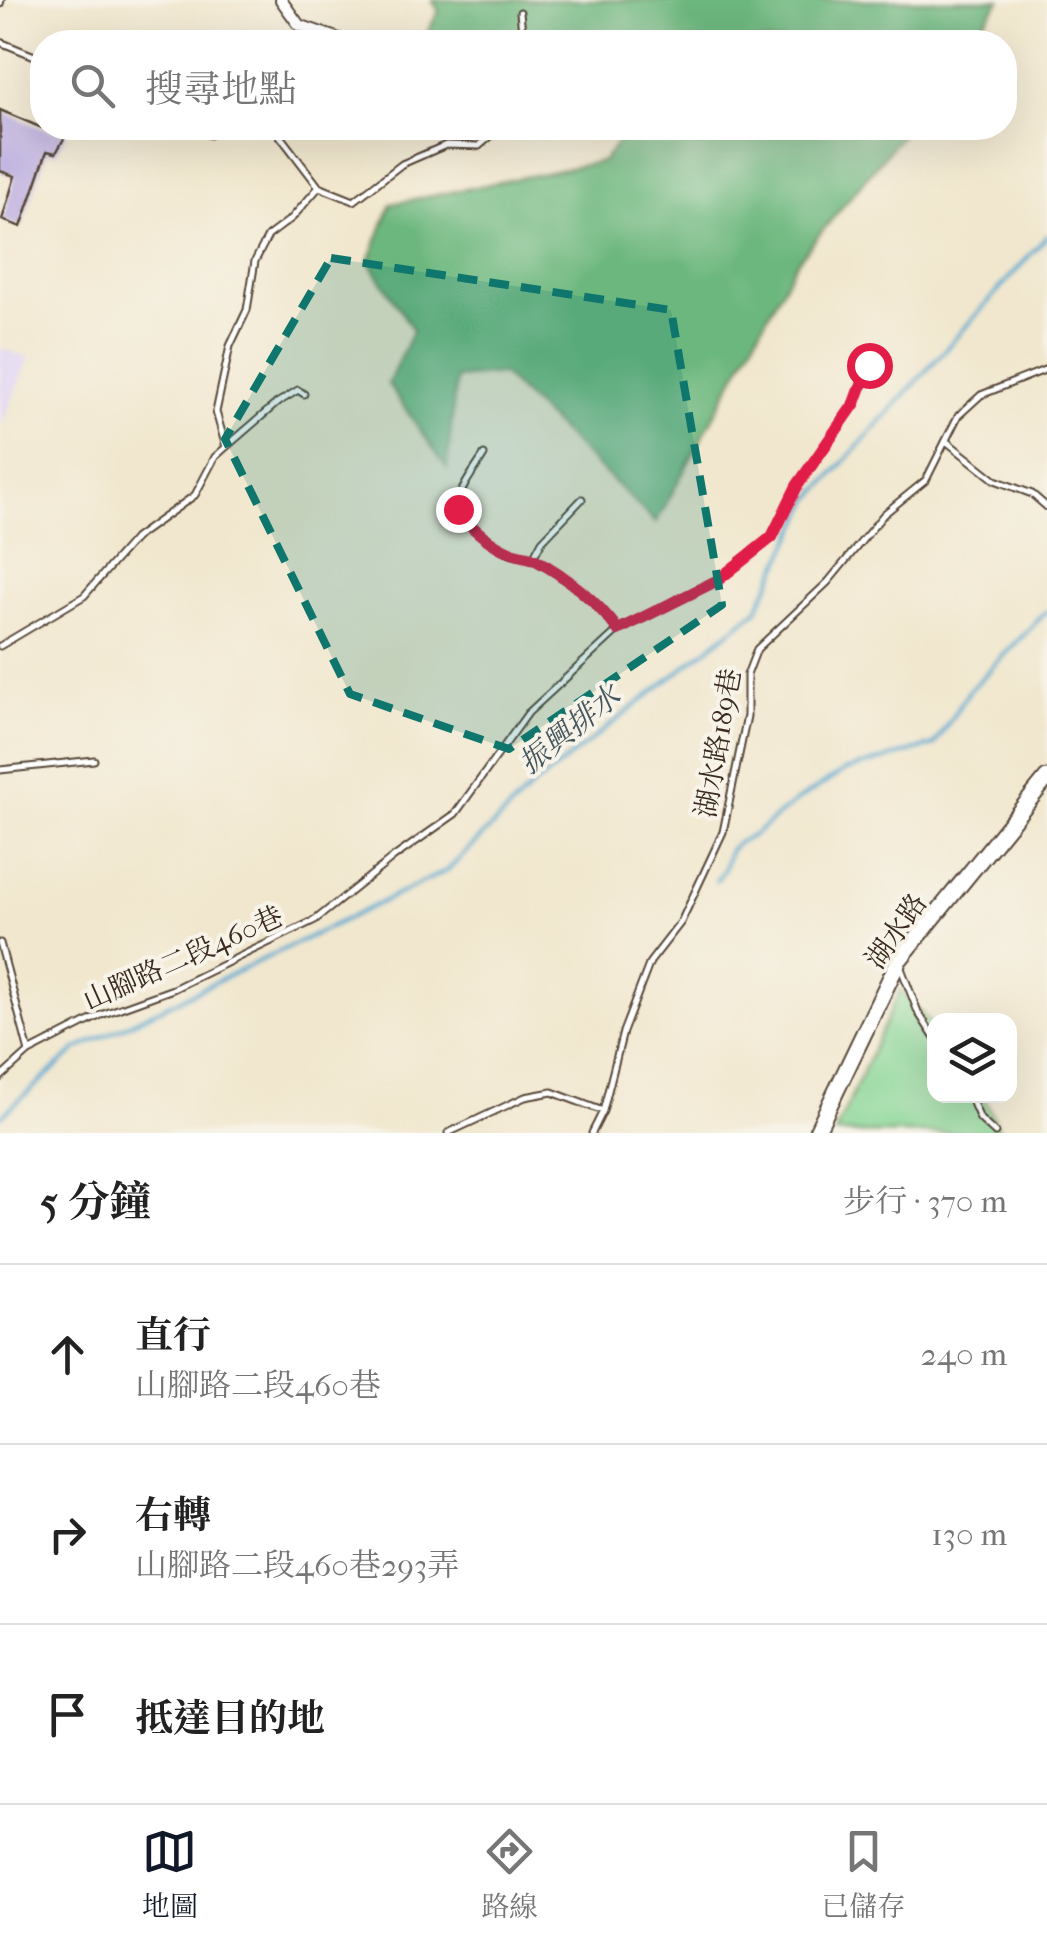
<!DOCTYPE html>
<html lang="zh-TW">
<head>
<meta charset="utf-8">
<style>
  :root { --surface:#fff; --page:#f2f2f2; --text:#222; --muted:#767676; --line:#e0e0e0; --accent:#111827 }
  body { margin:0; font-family:"IM FELL French Canon","Noto Serif TC",serif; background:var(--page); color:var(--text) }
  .controls { position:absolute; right:30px; bottom:30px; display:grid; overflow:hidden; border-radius:20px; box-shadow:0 10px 40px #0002 }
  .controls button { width:90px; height:90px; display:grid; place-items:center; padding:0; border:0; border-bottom:2px solid var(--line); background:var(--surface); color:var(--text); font:50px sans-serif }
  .stop { position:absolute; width:30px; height:30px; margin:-22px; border:8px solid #e11d48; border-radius:50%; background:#fff }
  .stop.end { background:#e11d48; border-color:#fff; box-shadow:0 2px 10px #0008 }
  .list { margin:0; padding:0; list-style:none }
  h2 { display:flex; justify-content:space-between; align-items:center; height:130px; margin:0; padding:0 40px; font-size:42px }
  h2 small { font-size:32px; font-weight:400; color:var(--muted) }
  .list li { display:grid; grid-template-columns:65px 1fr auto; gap:30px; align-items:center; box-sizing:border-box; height:180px; padding:0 40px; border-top:2px solid var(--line) }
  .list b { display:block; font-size:38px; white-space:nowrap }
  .list p { margin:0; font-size:32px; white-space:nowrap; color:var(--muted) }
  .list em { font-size:32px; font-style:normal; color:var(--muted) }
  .icon { flex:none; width:55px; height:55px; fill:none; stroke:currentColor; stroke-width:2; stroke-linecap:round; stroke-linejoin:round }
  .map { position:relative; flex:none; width:1047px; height:1133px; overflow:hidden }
  .search { position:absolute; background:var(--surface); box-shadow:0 10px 40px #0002; left:30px; right:30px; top:30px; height:110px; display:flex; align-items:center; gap:25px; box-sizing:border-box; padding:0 35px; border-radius:40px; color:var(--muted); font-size:38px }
  .sheet { height:670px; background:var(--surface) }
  nav { display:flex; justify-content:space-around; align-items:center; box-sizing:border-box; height:140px; border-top:2px solid var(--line); background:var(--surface); font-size:28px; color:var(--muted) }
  nav a { display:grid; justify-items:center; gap:5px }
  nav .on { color:var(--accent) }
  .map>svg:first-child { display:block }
</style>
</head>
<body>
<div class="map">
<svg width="1047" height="1133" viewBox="0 0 1047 1133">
  <rect width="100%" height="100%" fill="#f7f3e8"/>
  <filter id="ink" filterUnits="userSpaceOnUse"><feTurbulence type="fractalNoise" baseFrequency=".01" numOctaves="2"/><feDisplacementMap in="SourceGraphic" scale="20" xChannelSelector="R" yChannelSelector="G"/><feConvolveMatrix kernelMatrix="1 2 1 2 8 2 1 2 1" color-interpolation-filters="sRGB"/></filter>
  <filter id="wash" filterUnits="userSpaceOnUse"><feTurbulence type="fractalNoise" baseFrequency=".0048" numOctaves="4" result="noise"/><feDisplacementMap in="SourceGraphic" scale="40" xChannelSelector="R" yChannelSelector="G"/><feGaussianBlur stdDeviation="2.25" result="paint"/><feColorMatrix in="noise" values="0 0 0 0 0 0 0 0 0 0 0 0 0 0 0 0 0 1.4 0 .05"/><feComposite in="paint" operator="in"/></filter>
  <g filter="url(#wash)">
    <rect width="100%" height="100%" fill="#f1e7ce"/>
    <path fill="#dfd4f5" d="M0 348 30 358 0 428Z"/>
    <path fill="#86d695" stroke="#60805a" stroke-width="2.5" d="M900 990 934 1027V1096H983L1001 1133H835Z"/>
    <path fill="#6cb77e" stroke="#54704e" stroke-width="2.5" d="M432 0H1000L970 42H422L439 11Z
      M628 128H907L796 263 656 523 502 374 456 378 447 468 388 384 413 330 369 261 391 204 603 161Z"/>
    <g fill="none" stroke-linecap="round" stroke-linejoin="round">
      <path stroke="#55a8d0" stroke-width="4" d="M716 881 724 869 729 851 737 843 754 835 795 802 844 771 934 745 969 691 1047 611
        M0 1117 77 1049 448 870 532 787 757 610 811 499 1047 236"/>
    </g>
    <g id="blocks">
      <path fill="#b7a9e0" d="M0 110 42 128 67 133 56 153 47 151 21 227 2 220 15 176 0 171Z"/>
    </g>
  </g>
  <g filter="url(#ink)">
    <use href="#blocks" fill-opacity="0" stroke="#564638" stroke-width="2.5"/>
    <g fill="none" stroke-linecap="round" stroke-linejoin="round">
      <defs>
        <path id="lane" d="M0 4 1 0
          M520 12 523 42
          M0 42 42 59
          M194 128 210 135 224 128
          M274 128 319 187 354 201 402 164 446 145 479 146 500 128
          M946 441 995 480 1032 494 1047 507
          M226 447 277 403 298 390 304 394
          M484 455C476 469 454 494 459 511 463 524 500 549 513 554 520 556 528 556 535 560 567 577 596 601 618 630
          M533 558 542 541 582 499
          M0 646 84 596 135 538 195 495 215 457 226 447 216 412 230 346 247 310 255 261 268 236 292 218 319 187
          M0 770 94 760
          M0 943 29 1052
          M901 968 918 1012 934 1037
          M0 1078 29 1052 101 1015 173 989 315 920 394 857 455 814 528 713 618 630 718 580 772 537 797 486 855 403 869 365
          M970 1096 980 1119 995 1133
          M448 1133 525 1097 552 1092 603 1111
          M592 1133 603 1111 623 1032 650 962 681 922 723 832 747 716V675L757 649 828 582 884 514 926 480 958 416 981 395 1047 369"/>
        <path id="street" d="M281 0 299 25 348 42"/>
        <path id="secondary" d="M816 1133 899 960 1047 778"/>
      </defs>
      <use href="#lane" stroke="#564638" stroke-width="9"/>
      <use href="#street" stroke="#564638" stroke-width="14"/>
      <use href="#secondary" stroke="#564638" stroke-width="19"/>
      <use href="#lane" stroke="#fff" stroke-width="5"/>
      <use href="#street" stroke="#fff" stroke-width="10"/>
      <use href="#secondary" stroke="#fff" stroke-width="15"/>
    </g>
  </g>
  <g fill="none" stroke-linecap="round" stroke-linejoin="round" filter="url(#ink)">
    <path stroke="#e11d48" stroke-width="12" d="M458 509C468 527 492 545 512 553 519 556 527 556 534 559 566 576 597 601 618 630L718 580 772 537 797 486 855 403 869 365"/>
  </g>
  <path fill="#0f766e" fill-opacity="0.2" stroke="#0f766e" stroke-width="8" stroke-dasharray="20 12" stroke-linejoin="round" d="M331 258 671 310 722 605 509 749 350 694 225 439Z"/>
  <g text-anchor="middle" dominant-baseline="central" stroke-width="8" stroke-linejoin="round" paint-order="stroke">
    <g font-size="28" fill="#3b2a1e" stroke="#f7f3e8">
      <text transform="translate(718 743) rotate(-80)">湖水路189巷</text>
      <text transform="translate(896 931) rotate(-55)">湖水路</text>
      <text transform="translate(183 958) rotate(-24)">山腳路二段460巷</text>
    </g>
    <g font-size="30" font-style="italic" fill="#44565c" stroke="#f7f3e8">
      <text transform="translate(570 730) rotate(-39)">振興排水</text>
    </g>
  </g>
</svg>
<div class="controls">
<button><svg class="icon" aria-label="layers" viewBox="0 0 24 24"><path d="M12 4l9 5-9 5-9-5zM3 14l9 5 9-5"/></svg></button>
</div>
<div class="stop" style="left:869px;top:365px"></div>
<div class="stop end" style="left:458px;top:509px"></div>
<div class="search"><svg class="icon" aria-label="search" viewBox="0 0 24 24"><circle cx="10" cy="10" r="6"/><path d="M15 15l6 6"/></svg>搜尋地點</div>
</div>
<section class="sheet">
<h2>5 分鐘<small>步行 · 370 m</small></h2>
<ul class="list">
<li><svg class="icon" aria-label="ahead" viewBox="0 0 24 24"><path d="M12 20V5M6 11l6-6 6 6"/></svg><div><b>直行</b><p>山腳路二段460巷</p></div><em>240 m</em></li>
<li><svg class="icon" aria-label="right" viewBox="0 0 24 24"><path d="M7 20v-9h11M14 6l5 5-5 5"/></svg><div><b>右轉</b><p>山腳路二段460巷293弄</p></div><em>130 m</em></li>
<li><svg class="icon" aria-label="arrive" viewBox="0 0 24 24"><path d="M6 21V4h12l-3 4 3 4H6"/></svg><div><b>抵達目的地</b></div></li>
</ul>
</section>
<nav>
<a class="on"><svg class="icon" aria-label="map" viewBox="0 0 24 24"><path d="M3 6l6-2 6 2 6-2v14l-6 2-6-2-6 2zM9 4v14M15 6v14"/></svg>地圖</a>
<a><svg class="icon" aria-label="directions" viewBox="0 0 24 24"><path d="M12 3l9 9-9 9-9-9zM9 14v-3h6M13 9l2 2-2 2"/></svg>路線</a>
<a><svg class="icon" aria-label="saved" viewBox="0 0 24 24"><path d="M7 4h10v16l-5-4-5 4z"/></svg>已儲存</a>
</nav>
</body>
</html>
